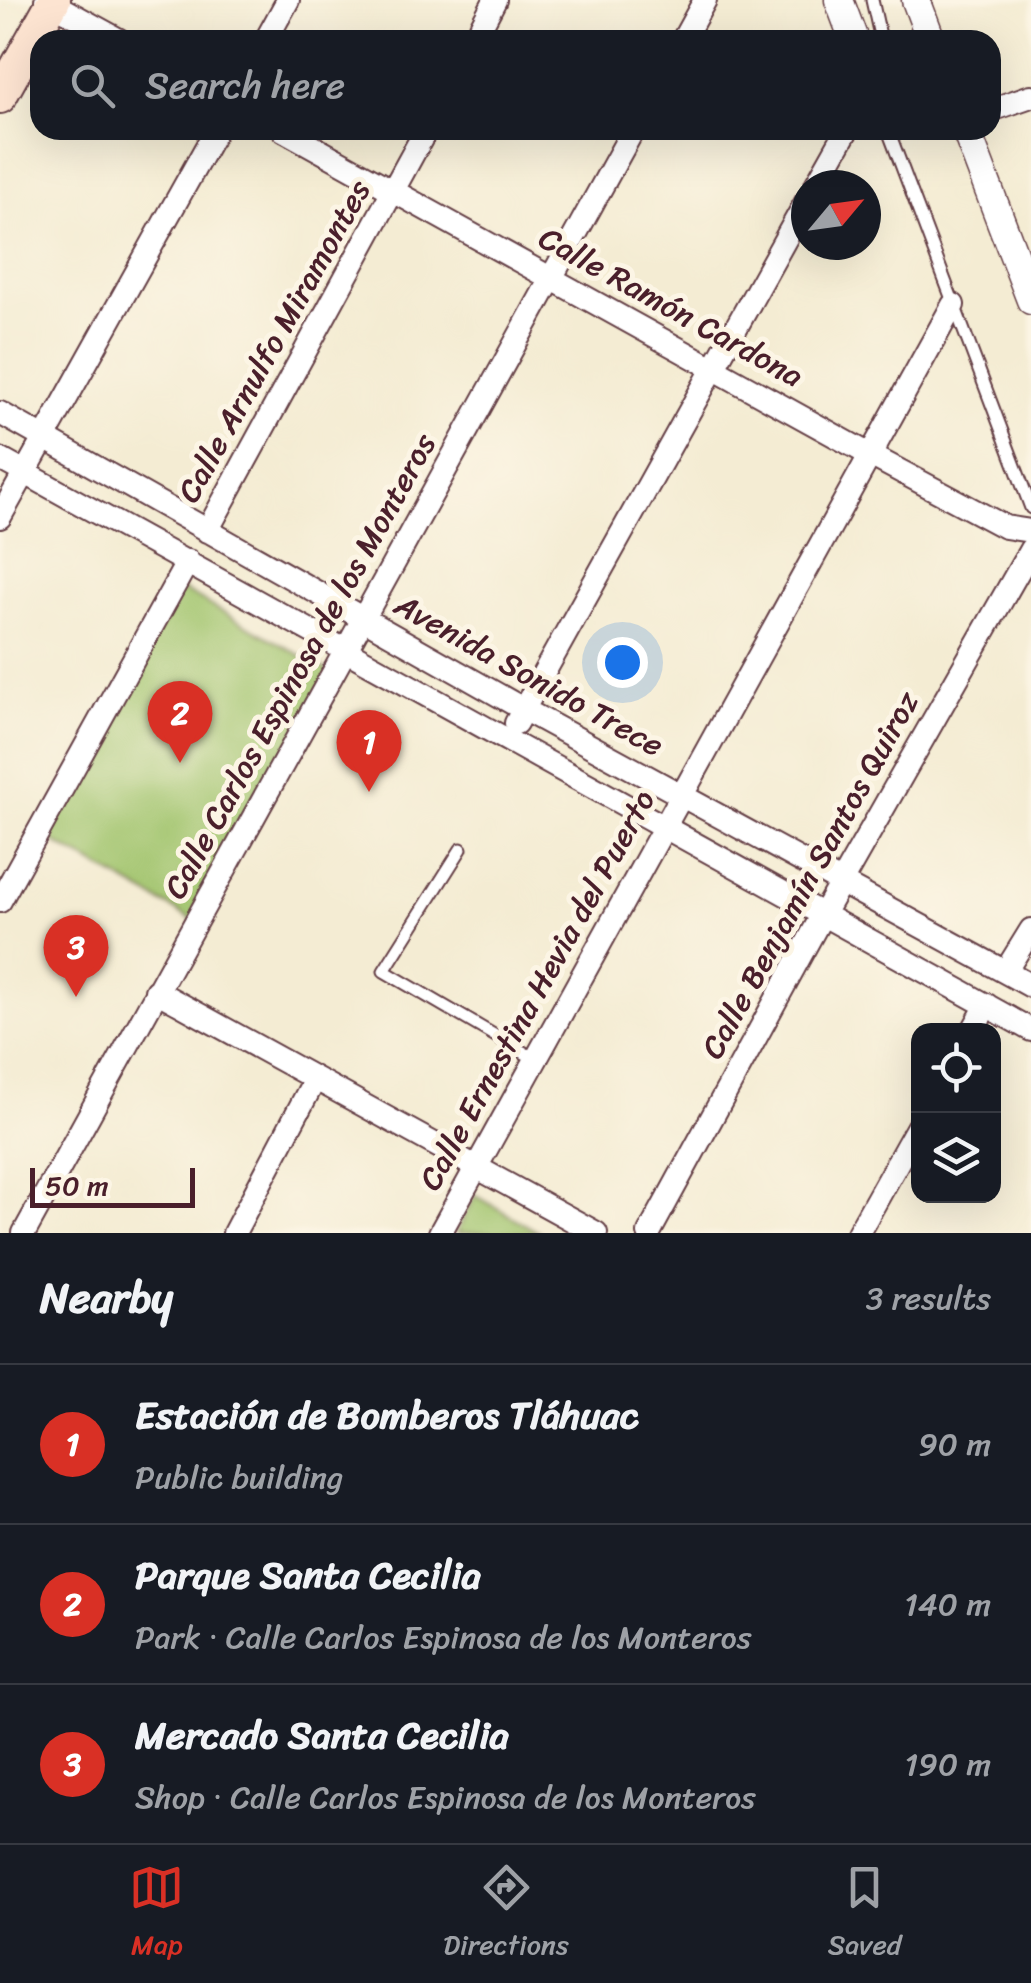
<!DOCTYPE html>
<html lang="en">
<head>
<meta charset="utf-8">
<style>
  :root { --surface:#171b24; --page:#242831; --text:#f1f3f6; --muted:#9ea1a6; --line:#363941; --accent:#d93025 }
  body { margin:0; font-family:Sriracha,sans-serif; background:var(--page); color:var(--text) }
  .controls { position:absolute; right:30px; bottom:30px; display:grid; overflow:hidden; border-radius:20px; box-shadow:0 10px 40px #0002 }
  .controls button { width:90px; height:90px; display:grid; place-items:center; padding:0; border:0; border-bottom:2px solid var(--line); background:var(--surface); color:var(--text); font:50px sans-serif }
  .compass { position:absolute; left:791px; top:170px; width:90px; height:90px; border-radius:50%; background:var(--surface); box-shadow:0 10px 40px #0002; rotate:61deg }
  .scale { position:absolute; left:30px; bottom:25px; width:165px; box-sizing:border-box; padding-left:10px; border:5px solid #4a1f2b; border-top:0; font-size:28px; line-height:35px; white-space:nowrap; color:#4a1f2b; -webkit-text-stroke:8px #fcf5e5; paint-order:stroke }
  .you { position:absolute; left:622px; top:662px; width:35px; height:35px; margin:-25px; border:8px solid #fff; border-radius:50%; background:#1a73e8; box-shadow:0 0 0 15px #1a73e833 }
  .badge { display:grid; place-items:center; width:65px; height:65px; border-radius:50%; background:var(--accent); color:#fff; font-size:32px; font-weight:700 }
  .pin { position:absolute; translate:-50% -82px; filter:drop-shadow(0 2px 5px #0008) }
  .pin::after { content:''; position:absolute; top:52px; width:35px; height:30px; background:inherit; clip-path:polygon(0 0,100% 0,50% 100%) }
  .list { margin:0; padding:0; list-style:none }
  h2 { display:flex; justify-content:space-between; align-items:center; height:130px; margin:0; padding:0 40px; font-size:42px }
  h2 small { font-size:32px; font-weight:400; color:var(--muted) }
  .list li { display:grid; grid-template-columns:65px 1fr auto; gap:30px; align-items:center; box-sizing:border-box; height:160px; padding:0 40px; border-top:2px solid var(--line) }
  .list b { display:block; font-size:38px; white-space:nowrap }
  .list p { margin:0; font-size:32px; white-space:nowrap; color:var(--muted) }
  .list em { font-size:32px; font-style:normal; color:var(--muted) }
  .icon { flex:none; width:55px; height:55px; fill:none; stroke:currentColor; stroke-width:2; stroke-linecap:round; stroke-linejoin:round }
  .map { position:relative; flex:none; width:1031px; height:1233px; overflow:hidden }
  .search { position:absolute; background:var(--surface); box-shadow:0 10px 40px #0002; left:30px; right:30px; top:30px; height:110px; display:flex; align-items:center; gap:25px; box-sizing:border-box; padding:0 35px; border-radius:30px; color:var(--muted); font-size:38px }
  .sheet { height:610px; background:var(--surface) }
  nav { display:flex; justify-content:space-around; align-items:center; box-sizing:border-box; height:140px; border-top:2px solid var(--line); background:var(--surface); font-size:28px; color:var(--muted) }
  nav a { display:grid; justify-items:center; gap:5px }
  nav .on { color:var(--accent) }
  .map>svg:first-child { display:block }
</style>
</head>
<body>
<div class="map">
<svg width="1031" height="1233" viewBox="0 0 1031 1233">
  <rect width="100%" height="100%" fill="#fcf5e5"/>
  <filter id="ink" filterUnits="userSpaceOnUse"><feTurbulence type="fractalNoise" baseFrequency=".01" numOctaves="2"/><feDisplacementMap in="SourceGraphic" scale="20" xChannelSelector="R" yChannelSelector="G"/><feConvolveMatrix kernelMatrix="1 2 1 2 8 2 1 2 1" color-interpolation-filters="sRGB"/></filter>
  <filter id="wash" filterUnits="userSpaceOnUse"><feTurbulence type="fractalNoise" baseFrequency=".0048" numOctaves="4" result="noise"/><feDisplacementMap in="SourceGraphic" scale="40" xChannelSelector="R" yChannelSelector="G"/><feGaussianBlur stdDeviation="2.25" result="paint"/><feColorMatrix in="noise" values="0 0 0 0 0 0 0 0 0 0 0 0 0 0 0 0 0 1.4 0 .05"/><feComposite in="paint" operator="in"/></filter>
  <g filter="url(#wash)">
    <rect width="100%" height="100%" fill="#f4ecd3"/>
    <path fill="#a1c46d" stroke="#76724c" stroke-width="2.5" d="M176 586 332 673 195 921 40 834Z
      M475 1195 540 1233H456Z"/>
  </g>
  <g filter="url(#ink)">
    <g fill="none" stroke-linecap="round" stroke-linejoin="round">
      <defs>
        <path id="service" d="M872 0 881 40
          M888 130 1031 508
          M461 849 384 971 535 1059"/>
        <path id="minor" d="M46 0 119 40
          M266 40 288 0
          M474 40 495 0
          M683 40 705 0
          M991 110 1031 96
          M283 130 870 455 1005 527 1031 531
          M816 185 847 130
          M0 413 523 709 1031 986
          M0 459 1031 1030
          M0 517 216 130
          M207 531 426 130
          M516 723 806 202
          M0 901 188 561
          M1005 972 1031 930
          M156 991 596 1233
          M973 1030 987 1005
          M24 1233 633 130
          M234 1233 315 1079
          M440 1233 953 305
          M649 1233 823 914 1031 549
          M858 1233 918 1126"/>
        <path id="tertiary" d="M839 0 854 40
          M916 0 931 40
          M966 130 1031 300"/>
        <path id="secondary" d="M0 97 54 0"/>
      </defs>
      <use href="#service" stroke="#643e44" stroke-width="15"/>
      <use href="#minor" stroke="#643e44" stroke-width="26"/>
      <use href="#tertiary" stroke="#643e44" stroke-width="31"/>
      <use href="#secondary" stroke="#643e44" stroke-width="36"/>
      <use href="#service" stroke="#fff" stroke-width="11"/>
      <use href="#minor" stroke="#fff" stroke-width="22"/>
      <use href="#tertiary" stroke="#fff" stroke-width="28"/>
      <use href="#secondary" stroke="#fde4d1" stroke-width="32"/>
    </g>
  </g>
  <g text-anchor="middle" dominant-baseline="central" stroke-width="10" stroke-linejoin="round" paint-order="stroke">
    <g font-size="32" fill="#4a1f2b" stroke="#fcf5e5">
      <text transform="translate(671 307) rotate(29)">Calle Ramón Cardona</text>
      <text transform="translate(274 341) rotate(-61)">Calle Arnulfo Miramontes</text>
      <text transform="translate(300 666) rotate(-61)">Calle Carlos Espinosa de los Monteros</text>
      <text transform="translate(529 675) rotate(29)">Avenida Sonido Trece</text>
      <text transform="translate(810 875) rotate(-61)">Calle Benjamín Santos Quiroz</text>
      <text transform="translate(537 990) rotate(-61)">Calle Ernestina Hevia del Puerto</text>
    </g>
  </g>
</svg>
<div class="controls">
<button><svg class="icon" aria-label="locate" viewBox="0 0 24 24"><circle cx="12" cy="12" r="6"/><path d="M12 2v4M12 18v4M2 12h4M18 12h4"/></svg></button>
<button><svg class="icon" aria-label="layers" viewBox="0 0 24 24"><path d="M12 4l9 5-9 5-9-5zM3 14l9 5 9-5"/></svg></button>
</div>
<svg class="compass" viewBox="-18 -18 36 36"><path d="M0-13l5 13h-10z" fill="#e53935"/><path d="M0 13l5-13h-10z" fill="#9ea1a6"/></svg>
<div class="scale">50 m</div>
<div class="you"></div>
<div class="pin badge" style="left:369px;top:792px">1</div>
<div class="pin badge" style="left:180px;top:763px">2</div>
<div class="pin badge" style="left:76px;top:997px">3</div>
<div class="search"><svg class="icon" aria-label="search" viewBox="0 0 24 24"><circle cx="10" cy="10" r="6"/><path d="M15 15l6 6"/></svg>Search here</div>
</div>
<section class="sheet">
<h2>Nearby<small>3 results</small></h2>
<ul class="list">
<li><span class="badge">1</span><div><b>Estación de Bomberos Tláhuac</b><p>Public building</p></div><em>90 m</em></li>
<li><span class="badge">2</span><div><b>Parque Santa Cecilia</b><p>Park · Calle Carlos Espinosa de los Monteros</p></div><em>140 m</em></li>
<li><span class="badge">3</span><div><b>Mercado Santa Cecilia</b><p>Shop · Calle Carlos Espinosa de los Monteros</p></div><em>190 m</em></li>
</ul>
</section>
<nav>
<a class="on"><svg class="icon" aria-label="map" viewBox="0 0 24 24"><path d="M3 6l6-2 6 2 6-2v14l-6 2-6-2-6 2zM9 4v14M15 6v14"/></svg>Map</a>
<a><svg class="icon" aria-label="directions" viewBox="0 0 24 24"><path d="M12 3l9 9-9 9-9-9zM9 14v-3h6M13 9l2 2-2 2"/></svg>Directions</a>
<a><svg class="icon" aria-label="saved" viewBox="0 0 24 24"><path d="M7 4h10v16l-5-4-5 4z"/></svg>Saved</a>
</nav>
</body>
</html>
